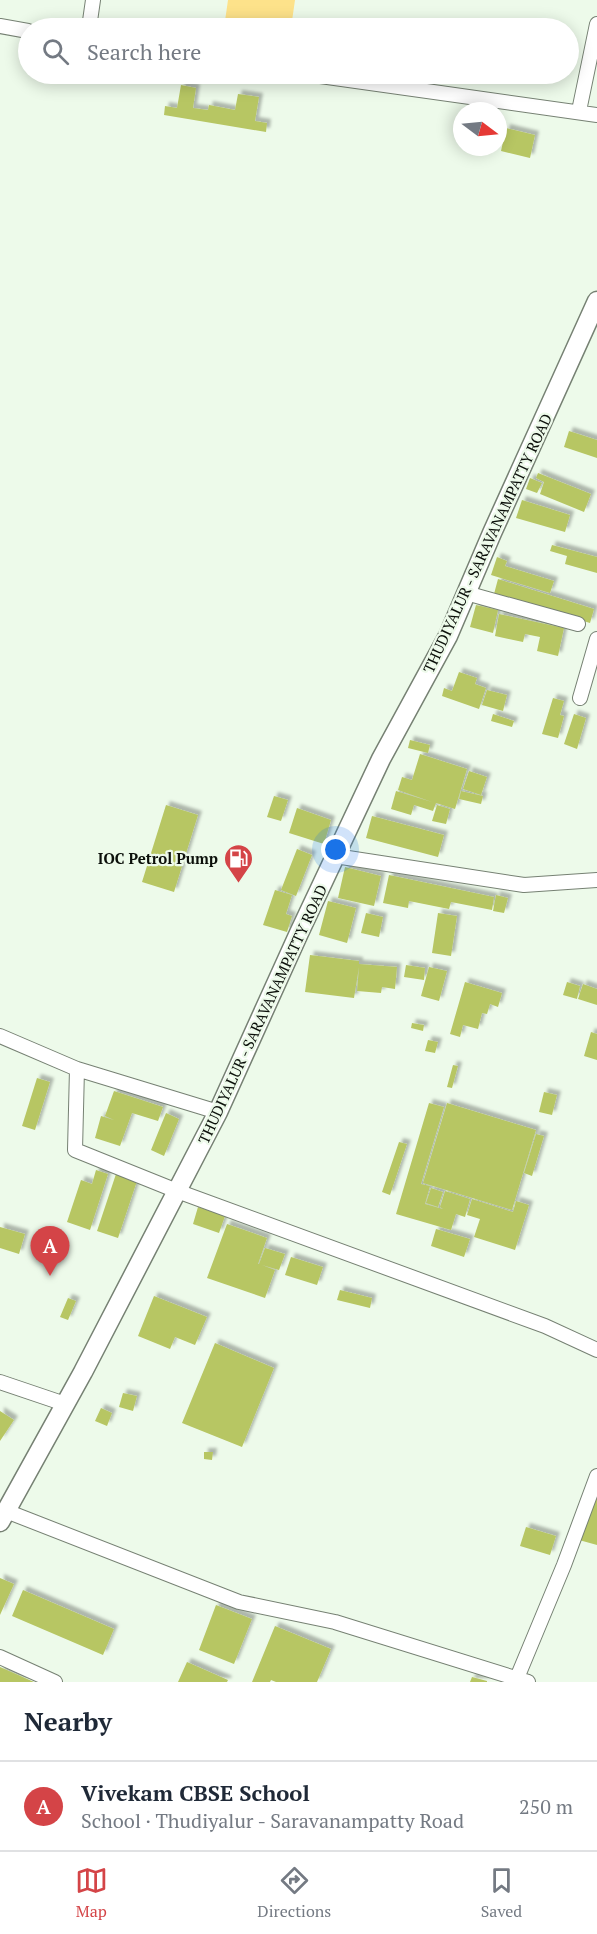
<!DOCTYPE html>
<html lang="en">
<head>
<meta charset="utf-8">
<style>
  :root { --surface:#fff; --page:#f6f6f7; --text:#1f2937; --muted:#747a83; --line:#e0e1e3; --accent:#d44447 }
  body { margin:0; font-family:"PT Serif",serif; background:var(--page); color:var(--text) }
  .compass { position:absolute; left:453px; top:102px; width:54px; height:54px; border-radius:50%; background:var(--surface); box-shadow:0 3px 15px #0003; rotate:106deg }
  .you { position:absolute; left:336px; top:850px; width:21px; height:21px; margin:-15px; border:4px solid #fff; border-radius:50%; background:#1a73e8; box-shadow:0 0 0 9px #1a73e833 }
  .badge { display:grid; place-items:center; width:39px; height:39px; border-radius:50%; background:var(--accent); color:#fff; font-size:20px; font-weight:700 }
  .pin { position:absolute; translate:-50% -50px; filter:drop-shadow(0 2px 3px #0008) }
  .pin::after { content:''; position:absolute; top:32px; width:21px; height:18px; background:inherit; clip-path:polygon(0 0,100% 0,50% 100%) }
  .list { margin:0; padding:0; list-style:none }
  h2 { display:flex; justify-content:space-between; align-items:center; height:78px; margin:0; padding:0 24px; font-size:26px }
  h2 small { font-size:20px; font-weight:400; color:var(--muted) }
  .list li { display:grid; grid-template-columns:39px 1fr auto; gap:18px; align-items:center; box-sizing:border-box; height:90px; padding:0 24px; border-top:2px solid var(--line) }
  .list b { display:block; font-size:22px; white-space:nowrap }
  .list p { margin:0; font-size:20px; white-space:nowrap; color:var(--muted) }
  .list em { font-size:20px; font-style:normal; color:var(--muted) }
  .icon { flex:none; width:33px; height:33px; fill:none; stroke:currentColor; stroke-width:2; stroke-linecap:round; stroke-linejoin:round }
  .map { position:relative; flex:none; width:597px; height:1682px; overflow:hidden }
  .search { position:absolute; background:var(--surface); box-shadow:0 3px 15px #0003; left:18px; right:18px; top:18px; height:66px; display:flex; align-items:center; gap:15px; box-sizing:border-box; padding:0 21px; border-radius:33px; color:var(--muted); font-size:22px }
  .sheet { height:168px; background:var(--surface) }
  nav { display:flex; justify-content:space-around; align-items:center; box-sizing:border-box; height:84px; border-top:2px solid var(--line); background:var(--surface); font-size:16px; color:var(--muted) }
  nav a { display:grid; justify-items:center; gap:3px }
  nav .on { color:var(--accent) }
  .map>svg:first-child { display:block }
</style>
</head>
<body>
<div class="map">
<svg width="597" height="1682" viewBox="0 0 597 1682">
  <defs>
    <filter id="shadow"><feDropShadow dx="4" dy="-4" stdDeviation="1.5" flood-color="#0004"/></filter>
  </defs>
  <rect width="100%" height="100%" fill="#edfaea"/>
  <path fill="#fde28a" d="M228 0H295L291 28H224Z"/>
  <path fill="#b7c663" filter="url(#shadow)" d="M181 85 196 88 193 108 208 110 209 105 235 110 238 94 259 97 255 121 267 123 266 132 164 115 165 106 177 108Z
    M506 128 535 135 530 158 501 151Z
    M569 431 597 440V458L564 447Z
    M538 473 591 494 584 512 540 494 544 482 536 478Z
    M530 478 542 483 537 493 526 489Z
    M522 500 570 515 565 532 516 518Z
    M552 545 597 557V573L565 564 567 556 550 551Z
    M497 557 507 561 505 566 554 581 550 593 491 575Z
    M498 579 594 609 590 623 494 594Z
    M476 605 498 610 493 633 470 627Z
    M499 614 564 628 558 656 537 651 540 637 525 634 523 642 495 636Z
    M459 672 477 678 475 684 486 688 479 709 442 696 444 688 452 691Z
    M487 690 507 695 503 711 482 705Z
    M553 698 564 701 560 715 564 716 558 738 542 734Z
    M493 714 514 721 512 727 491 721Z
    M574 714 586 718 577 749 564 744Z
    M410 740 430 745 428 753 408 748Z
    M420 754 467 769 455 809 436 803 433 811 414 805 411 815 391 809 396 791 432 802 398 790 402 777 412 780Z
    M469 771 487 777 481 795 463 789Z
    M461 791 483 796 481 804 459 799Z
    M274 796 288 800 281 821 267 817Z
    M166 805 198 815 174 892 142 882Z
    M437 805 450 809 446 824 432 821Z
    M297 808 331 820 324 844 289 833Z
    M372 816 444 835 438 857 366 838Z
    M297 849 312 855 296 896 281 890Z
    M345 867 381 876 374 906 338 898Z
    M389 875 494 897 492 910 451 902 449 909 409 901 408 908 383 903Z
    M275 890 292 895 286 914 292 916 287 932 263 925Z
    M496 895 508 898 504 913 493 911Z
    M328 901 356 908 347 943 319 935Z
    M366 913 383 917 379 937 361 933Z
    M438 913 457 916 451 956 432 953Z
    M310 955 359 961V964L397 967 395 989 382 987 381 993 357 991 359 967 354 998 305 992Z
    M406 965 425 968 424 980 404 977Z
    M429 967 447 971 439 1001 421 996Z
    M465 982 502 993 498 1007 490 1004 487 1014 482 1013 478 1029 463 1025 460 1037 450 1034Z
    M567 982 580 986 577 999 563 995Z
    M583 984 597 989V1005L578 999Z
    M412 1023 424 1025 423 1031 411 1028Z
    M591 1032 597 1034V1060L584 1056Z
    M428 1040 438 1042 435 1053 425 1051Z
    M453 1065 458 1066 452 1088 447 1087Z
    M37 1078 50 1082 35 1130 22 1126Z
    M114 1091 163 1107 158 1121 132 1113 120 1146 95 1138 101 1116 114 1120 105 1116Z
    M544 1092 557 1095 552 1115 539 1112Z
    M429 1103 444 1107 421 1184 430 1186 425 1204 443 1209 440 1207 445 1191 470 1199 465 1217 456 1214 451 1230 396 1214Z
    M447 1103 536 1130 512 1210 423 1183Z
    M166 1113 179 1119 164 1156 151 1150Z
    M536 1134 544 1136 532 1176 524 1173Z
    M399 1142 407 1144 390 1195 382 1192Z
    M96 1170 108 1174 90 1230 67 1222 81 1180 92 1184Z
    M116 1174 137 1181 118 1238 97 1231Z
    M431 1188 443 1192 438 1207 426 1203Z
    M472 1199 513 1212 516 1201 529 1205 515 1250 474 1237 480 1219 467 1215Z
    M198 1207 225 1216 219 1233 193 1224Z
    M227 1224 267 1238 258 1264H259L265 1248 285 1254 279 1270 262 1265 275 1270 265 1298 207 1278Z
    M0 1227 25 1234 19 1254 0 1248Z
    M436 1229 470 1239 464 1257 431 1246Z
    M291 1257 323 1267 317 1285 285 1275Z
    M340 1290 372 1298 370 1308 337 1300Z
    M154 1296 207 1317 195 1345 175 1337 170 1349 138 1336Z
    M68 1298 76 1301 68 1320 60 1317Z
    M215 1343 274 1368 242 1447 182 1423Z
    M123 1393 137 1396 133 1411 119 1407Z
    M101 1408 112 1413 107 1426 95 1421Z
    M0 1411 14 1420 0 1441Z
    M204 1452H213L212 1460 204 1459Z
    M597 1486V1545L579 1540Z
    M526 1527 556 1536 550 1555 520 1546Z
    M0 1578 14 1584 0 1615Z
    M23 1590 114 1629 103 1655 12 1616Z
    M216 1605 252 1619 234 1664 199 1650Z
    M275 1626 331 1649 317 1682H276L271 1680 270 1682H252Z
    M187 1662 228 1680 227 1682H178Z
    M0 1667 34 1682H0Z
    M472 1677 487 1681V1682H470Z"/>
  <g fill="none" stroke-linecap="round" stroke-linejoin="round">
    <defs>
      <path id="street" d="M0 26 28 31
        M89 28 93 0
        M306 74 597 115
        M579 111 597 24
        M466 593 578 624
        M580 698 597 639
        M335 856 524 885 597 880
        M0 1036 77 1069 75 1150 177 1191 545 1326 597 1350
        M77 1069 218 1112
        M0 1382 65 1404
        M6 1511 239 1602 335 1622 528 1682
        M0 1657 55 1682
        M517 1678 564 1565 597 1476"/>
      <path id="secondary" d="M0 1522 83 1372 218 1112 299 933 381 759 448 636 492 533 597 301"/>
    </defs>
    <use href="#street" stroke="#768173" stroke-width="16"/>
    <use href="#secondary" stroke="#768173" stroke-width="21"/>
    <use href="#street" stroke="#fff" stroke-width="14"/>
    <use href="#secondary" stroke="#fff" stroke-width="18"/>
  </g>
  <defs>
    <symbol id="fuel-pin" viewBox="-11 -11 22 30"><path d="M0 17L-7.5 6A9.5 9.5 0 1 1 7.5 6Z" fill="#d44447" stroke="#edfaea"/><path d="M-5.5-6h7V0h2V4h1.3V-2.5L3-4.5l.8-.8L6-3V5H2.5V1h-1V6h-7ZM-4.2-4.7v3.2H.2V-4.7Z" fill="#fff"/></symbol>
  </defs>
  <g fill-rule="evenodd">
    <use href="#fuel-pin" x="222" y="842" width="33" height="45"/>
  </g>
  <g text-anchor="middle" dominant-baseline="central" stroke-width="4.5" stroke-linejoin="round" paint-order="stroke">
    <g font-size="15" fill="#0b0f0a" stroke="#edfaea">
      <text transform="translate(487 543) rotate(-65)">THUDIYALUR - SARAVANAMPATTY ROAD</text>
      <text transform="translate(262 1014) rotate(-65)">THUDIYALUR - SARAVANAMPATTY ROAD</text>
    </g>
    <g font-size="15" font-weight="bold" fill="#0b0f0a" stroke="#edfaea" text-anchor="end">
      <text x="218" y="858">IOC Petrol Pump</text>
    </g>
  </g>
</svg>
<svg class="compass" viewBox="-18 -18 36 36"><path d="M0-13l5 13h-10z" fill="#e53935"/><path d="M0 13l5-13h-10z" fill="#747a83"/></svg>
<div class="you"></div>
<div class="pin badge" style="left:50px;top:1276px">A</div>
<div class="search"><svg class="icon" aria-label="search" viewBox="0 0 24 24"><circle cx="10" cy="10" r="6"/><path d="M15 15l6 6"/></svg>Search here</div>
</div>
<section class="sheet">
<h2>Nearby<small></small></h2>
<ul class="list">
<li><span class="badge">A</span><div><b>Vivekam CBSE School</b><p>School · Thudiyalur - Saravanampatty Road</p></div><em>250 m</em></li>
</ul>
</section>
<nav>
<a class="on"><svg class="icon" aria-label="map" viewBox="0 0 24 24"><path d="M3 6l6-2 6 2 6-2v14l-6 2-6-2-6 2zM9 4v14M15 6v14"/></svg>Map</a>
<a><svg class="icon" aria-label="directions" viewBox="0 0 24 24"><path d="M12 3l9 9-9 9-9-9zM9 14v-3h6M13 9l2 2-2 2"/></svg>Directions</a>
<a><svg class="icon" aria-label="saved" viewBox="0 0 24 24"><path d="M7 4h10v16l-5-4-5 4z"/></svg>Saved</a>
</nav>
</body>
</html>
